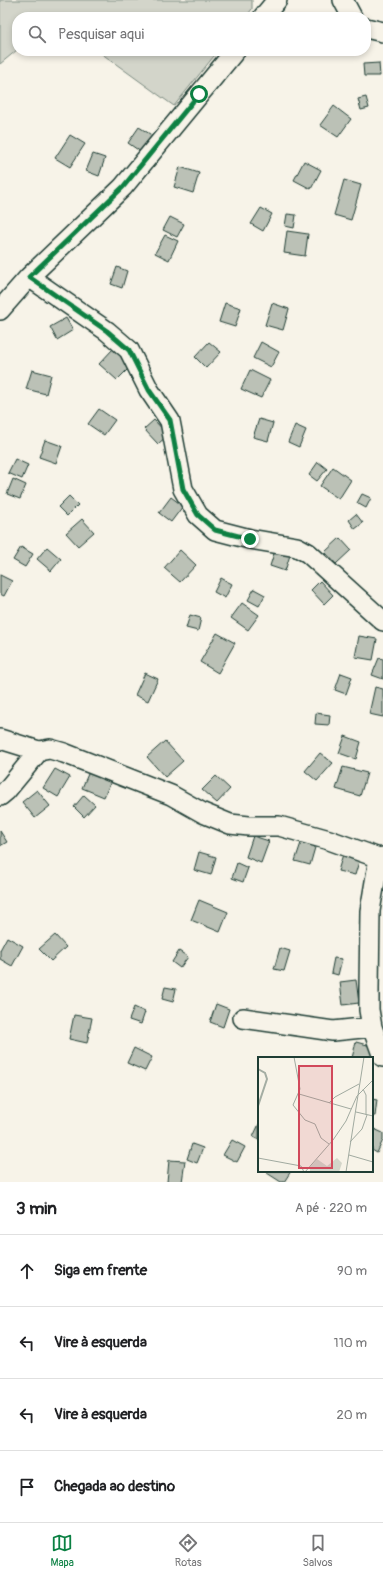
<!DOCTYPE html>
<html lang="pt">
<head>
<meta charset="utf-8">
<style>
  :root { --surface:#fff; --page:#f6f6f6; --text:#202124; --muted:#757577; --line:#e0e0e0; --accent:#0b8043 }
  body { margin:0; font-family:Pangolin,sans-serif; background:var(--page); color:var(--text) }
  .stop { position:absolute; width:12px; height:12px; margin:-9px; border:3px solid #0b8043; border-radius:50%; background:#fff }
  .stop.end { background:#0b8043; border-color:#fff; box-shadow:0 1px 4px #0008 }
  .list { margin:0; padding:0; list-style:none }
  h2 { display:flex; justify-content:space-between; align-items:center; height:52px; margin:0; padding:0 16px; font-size:17px }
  h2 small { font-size:13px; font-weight:400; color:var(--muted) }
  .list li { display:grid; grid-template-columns:26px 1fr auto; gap:12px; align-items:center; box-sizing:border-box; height:72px; padding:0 16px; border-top:1px solid var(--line) }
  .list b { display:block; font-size:15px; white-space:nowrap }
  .list em { font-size:13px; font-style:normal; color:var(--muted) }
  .icon { flex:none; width:22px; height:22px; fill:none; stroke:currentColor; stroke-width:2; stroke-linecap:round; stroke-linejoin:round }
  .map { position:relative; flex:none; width:383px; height:1182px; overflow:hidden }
  .search { position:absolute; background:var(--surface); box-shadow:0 2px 6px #0003; left:12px; right:12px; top:12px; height:44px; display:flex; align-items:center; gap:10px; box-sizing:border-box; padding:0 14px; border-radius:16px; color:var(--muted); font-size:15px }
  .sheet { height:340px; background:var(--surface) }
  nav { display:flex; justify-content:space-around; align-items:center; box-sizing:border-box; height:56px; border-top:1px solid var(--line); background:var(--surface); font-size:11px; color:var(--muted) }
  nav a { display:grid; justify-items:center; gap:2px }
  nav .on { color:var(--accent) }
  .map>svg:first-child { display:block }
</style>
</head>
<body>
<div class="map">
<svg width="383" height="1182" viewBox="0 0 383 1182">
  <rect width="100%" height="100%" fill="#f7f3e8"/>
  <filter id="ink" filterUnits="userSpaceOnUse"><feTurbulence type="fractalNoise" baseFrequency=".025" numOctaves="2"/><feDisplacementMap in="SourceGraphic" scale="8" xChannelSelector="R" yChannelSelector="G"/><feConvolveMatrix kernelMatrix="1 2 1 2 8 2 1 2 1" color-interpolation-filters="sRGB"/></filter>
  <g filter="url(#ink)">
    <path fill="#d3d5ca" stroke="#79897f" d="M0 0H252V9L246 17H17V50L0 64Z
      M98 51H218L174 106Z"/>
    <path fill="#bbc1b6" stroke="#1f3d34" d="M379 63 380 76H364L363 64Z
      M366 97 369 108 361 110 358 99Z
      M334 106 351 119 338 137 320 125Z
      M139 127 153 136 141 152 128 143Z
      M70 135 85 144 70 167 55 158Z
      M93 154 105 158 99 176 86 171Z
      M304 161 321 170 311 189 294 180Z
      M180 167 199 173 193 193 174 187Z
      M344 180 361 185 351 220 334 215Z
      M261 208 272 214 263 231 251 224Z
      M287 214 296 215 294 228 285 226Z
      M170 217 184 224 177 237 163 230Z
      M287 231 308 234 305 256 284 253Z
      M165 235 178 241 169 260 155 253Z
      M117 267 127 271 122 288 111 284Z
      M225 303 241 308 235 327 219 322Z
      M272 303 289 309 283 330 265 325Z
      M66 318 73 330 57 340 50 327Z
      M209 342 221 352 206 368 195 357Z
      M261 342 279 352 271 367 253 358Z
      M113 349 131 366 117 380 99 364Z
      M32 370 51 375 46 394 26 389Z
      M250 370 270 380 261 398 241 389Z
      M99 409 115 420 104 435 88 424Z
      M259 419 273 423 268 441 253 437Z
      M154 420 168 435 158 444 144 429Z
      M295 425 306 430 299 447 288 442Z
      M45 440 62 446 56 463 39 457Z
      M15 459 28 465 22 479 8 473Z
      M318 462 327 469 317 481 309 475Z
      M333 467 351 480 339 499 320 486Z
      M13 479 26 485 20 499 7 494Z
      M362 494 371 498 366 508 357 503Z
      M69 496 78 505 67 516 58 507Z
      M171 497 183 506 171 522 159 513Z
      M356 514 363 523 355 529 349 520Z
      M82 519 94 532 78 546 66 533Z
      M340 538 351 550 336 564 325 552Z
      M21 547 33 554 25 567 13 560Z
      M47 547 61 559 51 571 37 559Z
      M276 547 291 552 285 571 270 566Z
      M180 550 196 565 180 582 164 568Z
      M0 575 12 581 4 596 0 594Z
      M221 578 232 584 225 598 214 592Z
      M320 581 333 595 324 604 311 590Z
      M254 589 265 595 259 606 248 600Z
      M242 603 259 615 248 630 231 618Z
      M190 615 201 618 198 631 186 628Z
      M217 633 235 643 218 673 200 662Z
      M359 636 377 639 373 660 355 657Z
      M379 658 383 659V679L372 675Z
      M145 673 158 679 148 701 135 695Z
      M341 673 352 677 346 694 335 690Z
      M375 687 383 689V717L369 714Z
      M316 713 330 715 329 725 315 724Z
      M345 736 361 742 356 759 339 753Z
      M165 741 183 761 165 777 147 757Z
      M320 753 333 763 317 781 305 771Z
      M91 767 113 777 104 797 82 788Z
      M343 767 367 773 360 796 336 789Z
      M55 769 70 777 58 797 43 788Z
      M216 776 230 789 217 803 202 790Z
      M37 790 50 806 35 818 22 802Z
      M84 795 95 805 84 817 74 807Z
      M0 831 7 842 0 846Z
      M253 836 269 841 261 863 246 857Z
      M302 840 316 844 310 865 295 861Z
      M199 852 216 857 211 875 194 870Z
      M343 854 360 858 355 875 338 871Z
      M237 863 248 868 243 882 232 878Z
      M199 900 228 912 220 932 191 920Z
      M55 935 66 947 51 961 39 949Z
      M7 937 23 946 12 966 0 959V950Z
      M280 948 290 951 284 971 274 969Z
      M179 951 188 957 180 968 172 962Z
      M334 958 342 959 338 975 331 973Z
      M356 980 359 1003 343 1005 340 982Z
      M165 987 176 989 173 1002 162 999Z
      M216 1004 229 1009 223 1027 210 1022Z
      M134 1007 145 1012 141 1024 129 1020Z
      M74 1015 92 1018 87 1043 69 1039Z
      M356 1042 375 1047 372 1061V1058H352Z
      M134 1048 152 1057 145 1071 127 1063Z
      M372 1099 377 1100 375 1116H372Z
      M259 1124V1140L253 1137Z
      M372 1128 383 1133V1140L377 1153 372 1150Z
      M232 1140 245 1147 237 1162 223 1155Z
      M192 1144 203 1148 197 1163 187 1159Z
      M169 1160 185 1161 182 1182H167Z
      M269 1171H291L284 1182H281L267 1173Z"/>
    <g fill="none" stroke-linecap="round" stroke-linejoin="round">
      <defs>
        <path id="minor" d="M343 0 352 17
          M263 17 277 0
          M366 28 383 32
          M29 277 107 331 129 350 149 390 170 421 183 489 198 515 215 530 250 539 297 547 308 553 383 621
          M0 310 29 277 123 187 235 51
          M0 739 39 751 50 749 64 753 171 795 203 813 230 824 249 826H279L329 840 379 858 383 857
          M0 796 6 791 39 751
          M379 858 370 911 369 989V1010L372 1027 383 1057
          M243 1018 333 1031 372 1027"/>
      </defs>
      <use href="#minor" stroke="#1f3d34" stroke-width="22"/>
      <use href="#minor" stroke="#f7f3e8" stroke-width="19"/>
    </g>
  </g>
  <g fill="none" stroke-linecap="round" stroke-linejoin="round" filter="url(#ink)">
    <path stroke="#0b8043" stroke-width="5" d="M199 94 123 187 29 277 107 331 129 350 149 390 170 420 183 489 198 515 215 530 250 539"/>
  </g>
  <g transform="translate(258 1057)">
    <rect width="115" height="115" fill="#f7f3e8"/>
    <path d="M79 101 84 106 81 115H52V110L59 102 69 109Z" fill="#d3d5ca"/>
    <path fill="none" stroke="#a4ada3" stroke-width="2" d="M0 12 7 16 9 22 0 49"/>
    <path fill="none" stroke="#a1aaa0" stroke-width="1" d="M36 0 42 32 35 48 47 63 57 67 63 81 71 87M105 32 108 38V58M41 37 93 52M71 46 77 40 101 27M98 55 115 59M92 85 104 72 109 58M91 98 115 105M0 101 43 109 46 115M47 115 75 83 88 64 99 39 115 23M88 115 106 0"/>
    <path fill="#d1495b" fill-opacity="0.15" stroke="#d1495b" stroke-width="2" d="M41 9H74V111H41Z"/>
    <rect width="115" height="115" fill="none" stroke="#1f3d34" stroke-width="2"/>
  </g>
</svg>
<div class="stop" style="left:199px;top:94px"></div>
<div class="stop end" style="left:250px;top:539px"></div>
<div class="search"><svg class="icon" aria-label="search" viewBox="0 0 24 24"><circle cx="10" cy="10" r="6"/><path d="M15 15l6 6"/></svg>Pesquisar aqui</div>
</div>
<section class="sheet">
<h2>3 min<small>A pé · 220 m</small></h2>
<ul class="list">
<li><svg class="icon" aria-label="ahead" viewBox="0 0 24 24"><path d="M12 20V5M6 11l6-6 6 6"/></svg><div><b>Siga em frente</b></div><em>90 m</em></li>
<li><svg class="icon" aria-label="left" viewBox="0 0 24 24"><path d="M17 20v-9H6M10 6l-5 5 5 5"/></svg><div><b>Vire à esquerda</b></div><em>110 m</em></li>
<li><svg class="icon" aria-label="left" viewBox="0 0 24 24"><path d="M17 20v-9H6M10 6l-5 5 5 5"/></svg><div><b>Vire à esquerda</b></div><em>20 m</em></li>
<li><svg class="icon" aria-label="arrive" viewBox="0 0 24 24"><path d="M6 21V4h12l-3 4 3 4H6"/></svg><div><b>Chegada ao destino</b></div></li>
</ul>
</section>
<nav>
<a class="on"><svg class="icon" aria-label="map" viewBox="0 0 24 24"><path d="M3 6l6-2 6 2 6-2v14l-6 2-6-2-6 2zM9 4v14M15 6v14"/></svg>Mapa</a>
<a><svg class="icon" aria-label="directions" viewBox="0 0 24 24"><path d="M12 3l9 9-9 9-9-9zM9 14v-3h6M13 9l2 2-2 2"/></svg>Rotas</a>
<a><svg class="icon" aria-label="saved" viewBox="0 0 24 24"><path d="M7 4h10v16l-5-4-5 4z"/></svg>Salvos</a>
</nav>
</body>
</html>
